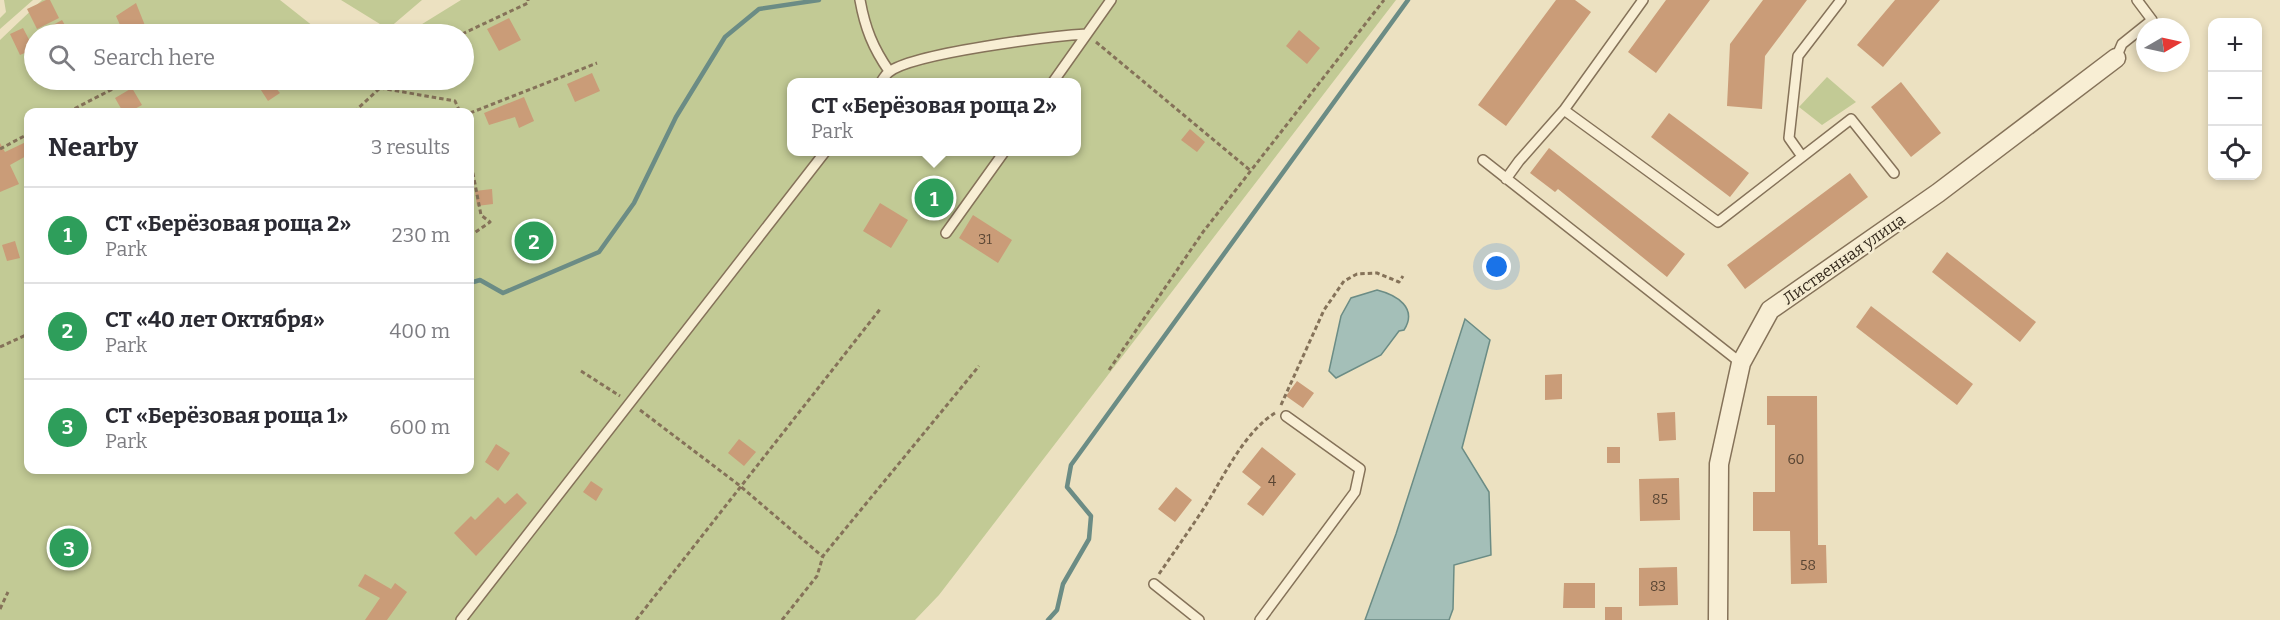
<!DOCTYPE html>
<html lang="en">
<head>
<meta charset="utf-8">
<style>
  :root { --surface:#fff; --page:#f7f7f7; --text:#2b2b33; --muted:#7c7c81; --line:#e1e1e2; --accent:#1a73e8 }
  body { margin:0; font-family:Bitter,serif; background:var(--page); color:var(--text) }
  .controls { position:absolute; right:18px; top:18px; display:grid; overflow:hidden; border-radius:12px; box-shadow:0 3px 9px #0003 }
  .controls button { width:54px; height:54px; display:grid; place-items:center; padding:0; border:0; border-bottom:2px solid var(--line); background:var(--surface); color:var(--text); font:30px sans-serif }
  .compass { position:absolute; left:2136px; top:18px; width:54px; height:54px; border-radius:50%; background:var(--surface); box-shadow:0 3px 9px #0003; rotate:81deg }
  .you { position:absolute; left:1497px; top:267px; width:21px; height:21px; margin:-15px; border:4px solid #fff; border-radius:50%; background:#1a73e8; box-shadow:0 0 0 9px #1a73e833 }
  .badge { display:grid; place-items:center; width:39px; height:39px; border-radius:50%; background:var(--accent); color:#fff; font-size:20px; font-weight:700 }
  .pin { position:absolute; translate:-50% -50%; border:3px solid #fff; box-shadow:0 2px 6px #0006 }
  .popup { position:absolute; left:787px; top:78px; width:294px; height:78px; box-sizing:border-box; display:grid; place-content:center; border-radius:12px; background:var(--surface); filter:drop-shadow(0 2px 4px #0005); font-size:20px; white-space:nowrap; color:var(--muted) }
  .popup b { font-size:22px; color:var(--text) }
  .popup::after { content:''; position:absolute; left:50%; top:100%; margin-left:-12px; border:12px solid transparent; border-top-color:var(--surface) }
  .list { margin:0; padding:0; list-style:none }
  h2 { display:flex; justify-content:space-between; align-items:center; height:78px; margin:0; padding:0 24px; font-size:26px }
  h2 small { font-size:20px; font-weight:400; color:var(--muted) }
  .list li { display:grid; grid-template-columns:39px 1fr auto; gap:18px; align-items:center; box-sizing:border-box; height:96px; padding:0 24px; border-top:2px solid var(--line) }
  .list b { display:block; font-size:22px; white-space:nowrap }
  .list p { margin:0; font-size:20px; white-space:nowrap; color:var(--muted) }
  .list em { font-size:20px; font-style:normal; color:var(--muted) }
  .icon { flex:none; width:33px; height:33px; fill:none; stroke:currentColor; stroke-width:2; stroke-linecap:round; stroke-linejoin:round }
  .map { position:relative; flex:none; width:2280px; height:620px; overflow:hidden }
  .search { position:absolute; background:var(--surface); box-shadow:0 3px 9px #0003; left:24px; top:24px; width:450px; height:66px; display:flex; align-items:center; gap:15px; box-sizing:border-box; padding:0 21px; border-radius:33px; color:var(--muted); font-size:22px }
  .panel { position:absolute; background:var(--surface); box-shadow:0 3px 9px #0003; left:24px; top:108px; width:450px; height:366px; border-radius:12px }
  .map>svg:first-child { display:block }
</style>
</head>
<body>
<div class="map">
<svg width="2280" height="620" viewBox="0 0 2280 620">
  <rect width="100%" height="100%" fill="#ece1c1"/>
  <path fill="#c2ca95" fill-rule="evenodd" d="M4 0H33L0 29V18L6 12Z
    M42 0H280L323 34H34V80H464V34H406L461 0H1396L939 595 915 620H0V40ZM792 82H1076V152H792ZM28 112H470V470H28Z
    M341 0H422L388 29Z
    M1827 77 1856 102 1822 125 1799 107Z"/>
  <path fill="#a4bfb8" stroke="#6b8c85" stroke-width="1.5" d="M1377 290C1397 295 1418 308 1404 330L1399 331 1381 355 1336 378 1329 371 1341 316 1351 298Z
    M1465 319 1490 340 1462 448 1489 492 1491 555 1454 565 1453 609 1449 620H1365L1396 534Z"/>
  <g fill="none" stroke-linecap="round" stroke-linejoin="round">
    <path stroke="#6b8c85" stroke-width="4.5" d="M470 283 480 280 503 293 599 252 634 203 676 117 725 37 759 9 819 0
      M1048 620 1057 610 1063 584 1089 539 1091 516 1067 487 1071 465 1408 0"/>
  </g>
  <path fill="#ca9c78" d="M46 0H50L59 18 37 29 27 9Z
    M1556 0H1575L1591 12 1506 126 1478 105Z
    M1666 0H1710L1656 73 1628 52Z
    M1763 0H1807L1765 56 1762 109 1727 106 1730 44Z
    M1895 0H1940L1883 67 1857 45Z
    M136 3 146 28 124 34 116 16Z
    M509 18 521 40 499 51 487 29Z
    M62 20 70 34H56L51 26Z
    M23 28 34 49 20 55 10 34Z
    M1299 30 1320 48 1307 64 1286 46Z
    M592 73 600 91 575 102 567 84Z
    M269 80 280 93 268 101 259 87Z
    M1901 82 1941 133 1911 157 1871 107Z
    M132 88 142 105 129 112H123L115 98Z
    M524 97 534 121 519 128 515 117 489 125 484 113Z
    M1669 113 1749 173 1730 197 1651 137Z
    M1190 129 1205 142 1197 152 1181 140Z
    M28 141V155L10 165 19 184 0 192V143L5 152Z
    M1549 148 1685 254 1667 277 1558 189 1555 192 1530 173Z
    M1850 173 1868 197 1745 289 1727 265Z
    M492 189 493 204 477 206 475 191Z
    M880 203 908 220 891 248 863 231Z
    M973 215 1012 240 998 263 959 238Z
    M15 241 20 258 7 261 2 245Z
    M1947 252 2036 322 2020 342 1932 272Z
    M1871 306 1973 384 1957 405 1856 327Z
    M1562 374V399L1545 400V375Z
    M1297 381 1314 393 1303 408 1286 396Z
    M1767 396H1817L1818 545H1826L1827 583 1791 584 1790 531H1753V492H1775V425H1767Z
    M1675 412 1676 440 1659 441 1657 413Z
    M739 439 756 452 744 466 728 453Z
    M496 444 510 453 498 471 485 462Z
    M1262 447 1296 474 1263 516 1247 504 1261 487 1242 472Z
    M1607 447H1620V463H1607Z
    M1679 478 1680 520 1640 521 1639 479Z
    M591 481 603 489 596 501 583 492Z
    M1176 487 1192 500 1175 522 1158 509Z
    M517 493 527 503 476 556 454 533 471 516 475 520 498 497 505 504Z
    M1677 567 1678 605 1639 606V568Z
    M365 574 391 589 395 583 407 592 387 620H365L380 598 358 586Z
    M1564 583H1595V608H1563Z
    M1605 607H1622V620H1605Z"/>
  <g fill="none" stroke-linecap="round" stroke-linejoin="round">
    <defs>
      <path id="service" d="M860 0C865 28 873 48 889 71
        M2116 58 2122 44 2152 20 2137 0
        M881 82C883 79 886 74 889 72 913 53 1052 36 1087 34
        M1053 82 1111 0
        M1564 110 1718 222 1851 119 1894 173
        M1801 155 1789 138 1798 56 1841 0
        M1483 160 1741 363
        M1506 179 1519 161 1564 110 1643 0
        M946 233 1004 152
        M1154 584 1199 620
        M461 620 825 152
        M1260 620 1355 492 1360 469 1286 416"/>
      <path id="minor" d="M1718 620 1719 464 1741 363 1770 310 1938 193 2116 58"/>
    </defs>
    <use href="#service" stroke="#857259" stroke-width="12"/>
    <use href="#minor" stroke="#857259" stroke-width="21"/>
    <path stroke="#857259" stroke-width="3" stroke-dasharray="4.5 3" stroke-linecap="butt" d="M462 34 528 3V0
      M1096 42 1251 171
      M380 88 455 101 460 112
      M68 112 130 80
      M354 112 380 88 384 80
      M470 113 597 63
      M0 149 28 134
      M470 158 481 215 490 222 470 236
      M0 347 28 334
      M1109 370 1203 232 1384 0
      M581 371 620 396
      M1281 405 1324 310 1344 281 1357 274 1377 273 1399 282 1403 276
      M640 410 739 485 822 556
      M1159 574C1174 552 1189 531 1204 508 1223 478 1244 432 1275 413
      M0 609 8 592
      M636 620 881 308
      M782 620 817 576 823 556 979 366"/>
    <use href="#service" stroke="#f8eed4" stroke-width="9"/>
    <use href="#minor" stroke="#f8eed4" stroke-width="18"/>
  </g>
  <g text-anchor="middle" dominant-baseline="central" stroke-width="5" stroke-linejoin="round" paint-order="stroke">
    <g font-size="14" fill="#5a4634">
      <text x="985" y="239">31</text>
      <text x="1796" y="459">60</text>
      <text x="1272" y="481">4</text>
      <text x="1660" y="499">85</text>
      <text x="1808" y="565">58</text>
      <text x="1658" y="586">83</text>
    </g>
    <g font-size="16" fill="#352a1d" stroke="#f4ebd0">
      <text transform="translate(1844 259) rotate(-35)">Лиственная улица</text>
    </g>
  </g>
</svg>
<div class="controls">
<button>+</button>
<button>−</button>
<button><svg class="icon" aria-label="locate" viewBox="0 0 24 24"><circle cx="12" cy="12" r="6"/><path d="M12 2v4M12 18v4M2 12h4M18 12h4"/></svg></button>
</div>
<svg class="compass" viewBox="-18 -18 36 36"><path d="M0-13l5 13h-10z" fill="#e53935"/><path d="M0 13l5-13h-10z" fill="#7c7c81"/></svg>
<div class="you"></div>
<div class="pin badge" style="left:934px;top:198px;background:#2e9e5b">1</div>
<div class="popup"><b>СТ «Берёзовая роща 2»</b>Park</div>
<div class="pin badge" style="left:534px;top:241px;background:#2e9e5b">2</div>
<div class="pin badge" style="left:69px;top:548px;background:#2e9e5b">3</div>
<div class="search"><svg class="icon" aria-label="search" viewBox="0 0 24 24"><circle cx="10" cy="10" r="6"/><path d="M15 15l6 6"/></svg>Search here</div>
<section class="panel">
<h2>Nearby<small>3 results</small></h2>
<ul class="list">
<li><span class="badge" style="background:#2e9e5b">1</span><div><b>СТ «Берёзовая роща 2»</b><p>Park</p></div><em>230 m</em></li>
<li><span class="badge" style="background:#2e9e5b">2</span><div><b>СТ «40 лет Октября»</b><p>Park</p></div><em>400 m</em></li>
<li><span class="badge" style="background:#2e9e5b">3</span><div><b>СТ «Берёзовая роща 1»</b><p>Park</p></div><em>600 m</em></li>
</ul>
</section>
</div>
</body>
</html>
